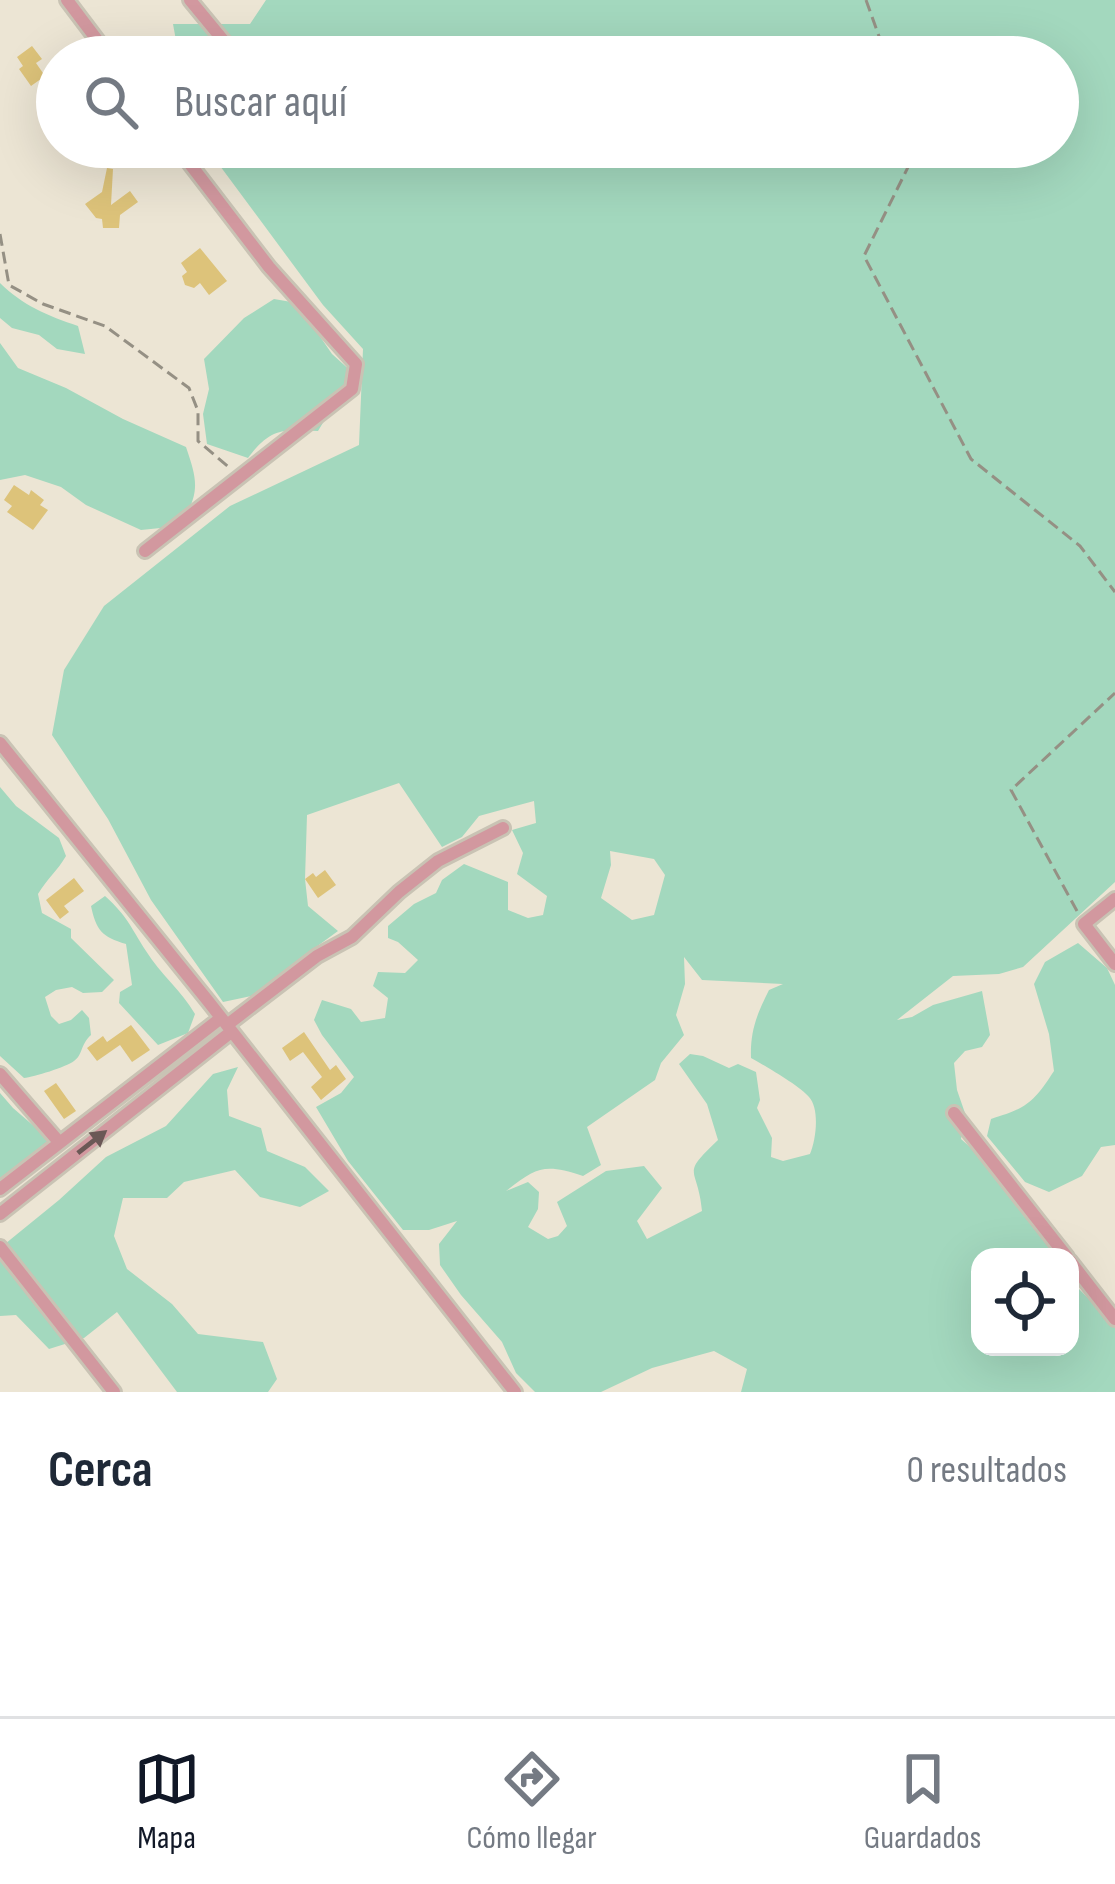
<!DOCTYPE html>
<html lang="es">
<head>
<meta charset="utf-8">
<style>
  :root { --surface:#fff; --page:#f2f2f3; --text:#1f2937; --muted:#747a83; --line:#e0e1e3; --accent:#111827 }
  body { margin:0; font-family:"Sofia Sans Condensed",sans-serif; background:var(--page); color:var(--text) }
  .controls { position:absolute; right:36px; bottom:36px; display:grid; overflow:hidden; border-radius:24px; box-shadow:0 12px 48px #0002 }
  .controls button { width:108px; height:108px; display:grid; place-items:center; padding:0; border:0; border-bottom:3px solid var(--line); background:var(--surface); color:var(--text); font:60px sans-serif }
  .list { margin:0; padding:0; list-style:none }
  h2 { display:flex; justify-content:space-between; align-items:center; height:156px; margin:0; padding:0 48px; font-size:51px }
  h2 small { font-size:39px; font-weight:400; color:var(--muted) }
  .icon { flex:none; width:66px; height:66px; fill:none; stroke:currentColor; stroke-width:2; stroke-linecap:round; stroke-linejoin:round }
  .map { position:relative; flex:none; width:1115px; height:1392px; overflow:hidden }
  .search { position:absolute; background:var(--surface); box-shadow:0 12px 48px #0002; left:36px; right:36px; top:36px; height:132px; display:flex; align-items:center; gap:30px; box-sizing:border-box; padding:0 42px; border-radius:66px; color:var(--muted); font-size:45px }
  .sheet { height:324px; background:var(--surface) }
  nav { display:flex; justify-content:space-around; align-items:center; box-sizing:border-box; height:168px; border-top:3px solid var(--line); background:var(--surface); font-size:33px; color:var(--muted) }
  nav a { display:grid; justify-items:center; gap:6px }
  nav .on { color:var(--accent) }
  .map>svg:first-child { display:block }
</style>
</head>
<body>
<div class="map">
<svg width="1115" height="1392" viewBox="0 0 1115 1392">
  <rect width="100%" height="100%" fill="#ece5d4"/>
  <path fill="#a3d8be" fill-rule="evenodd" d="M266 0H1115V882L1023 967 999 974 953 976 897 1020 912 1017 933 1005 982 991 990 1035 982 1047 965 1051 954 1063 957 1090 966 1116 961 1139C983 1158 1003 1178 1020 1201 1033 1220 1042 1240 1057 1257H980V1347H1070V1274L1079 1289 1115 1325V1392H741L747 1369 714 1351 652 1368 601 1392H535L516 1373 502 1342 461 1295 440 1265 439 1244 457 1221 429 1230H403L348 1161 316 1107 341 1093 354 1077 322 1035 314 1020 322 1000 351 1009 361 1022 385 1018 388 998 373 986 378 972 405 973 418 960 398 942 388 938V926L414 904 436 893 442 880 464 864 508 882V910L528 918 543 915 547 896 517 874 523 853 512 830 536 823 534 801 479 816 462 837 442 847 399 783 307 815 305 879 308 906 338 931 297 961 265 993 223 1002 151 900 108 819 52 735 64 670 104 606 230 506 359 445 363 349 323 305 206 147H1058V57H179L173 24H250ZM610 851 654 859 665 875 654 915 632 920 601 898 611 865ZM684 957 702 980 783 984 769 990C757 1014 750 1031 751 1058 765 1066 800 1086 809 1097 820 1109 816 1140 810 1154L783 1161 771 1157 772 1138 757 1108 760 1100 756 1072 738 1064 729 1068 703 1056 690 1054 679 1064 707 1104 718 1140C679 1177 698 1165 702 1211L647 1239 637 1221 662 1188 644 1166 606 1171 557 1202 567 1226 558 1236 548 1239 528 1227 538 1209 539 1192 528 1182 506 1191C537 1167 544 1163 583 1176L601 1165 587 1127 655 1080 661 1063 684 1035 676 1015 685 984Z
    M0 283C22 305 48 316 78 326L85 354 57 349 39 335 12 328 0 318Z
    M274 299 297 303 332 354 353 373 318 431C283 429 270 428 248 458L207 444 203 414 209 389 204 359 244 318Z
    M0 343 18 368 66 388 123 419 186 447C198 482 200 493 180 526L141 530 86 505 61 487 25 475 0 480Z
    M0 787 16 806 59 838 66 856C58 870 46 880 38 894L42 913 71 929V938L114 980 102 992 83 993 72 987 56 990 45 997 51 1016 59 1024 71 1020 82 1010 89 1018 91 1035C80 1045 83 1055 74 1061 66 1067 34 1077 24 1078L0 1056Z
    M105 896C128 917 130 926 146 951 160 974 182 991 195 1014L188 1033 158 1045 119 1003 120 992 132 985 126 944C102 937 96 930 91 906Z
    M1078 943 1107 968 1115 985V1145L1101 1147 1082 1176 1049 1192 1025 1182 987 1136 991 1119C1027 1108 1033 1103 1054 1071L1049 1034 1034 984 1045 962Z
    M238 1067 227 1090 229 1116 261 1128 267 1151 305 1167 329 1191 300 1207 260 1197 235 1170 184 1182 167 1198H123L114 1236 127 1269 172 1304 198 1334 263 1342 277 1379 268 1392H177L117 1312 84 1338 49 1349 16 1315 0 1316V1248L59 1200 106 1157 166 1126 213 1074Z
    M0 1093 13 1108 50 1140C43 1162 20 1170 0 1178Z"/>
  <path fill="#ddc37a" d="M32 46 42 59 36 63 45 76 31 86 19 69 23 66 17 57Z
    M107 168 113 169 111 205 130 191 138 202 120 215 119 228H103L102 219 96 218 85 204 102 192Z
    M200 248 227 281 209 295 200 283 194 288 185 285 182 276 187 272 181 263Z
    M14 485 29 495 31 490 44 500 40 505 48 510 33 530 7 512 12 506 4 500Z
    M325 870 336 885 318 898 305 879 313 873 316 877Z
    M74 878 84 891 64 906 69 912 60 919 46 900Z
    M131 1025 150 1050 132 1062 120 1045 97 1061 87 1048 103 1036 107 1042Z
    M304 1032 330 1070 336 1065 346 1079 321 1100 311 1087 322 1077 303 1052 290 1061 282 1048Z
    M56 1083 76 1111 64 1119 44 1091Z"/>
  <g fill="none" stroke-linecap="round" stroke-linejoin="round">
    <defs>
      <path id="minor" d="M67 0 110 57
        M190 0 237 57
        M145 551 352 389 356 364 269 267 177 147
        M0 743 208 1001 515 1392
        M1115 899 1084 924 1115 964
        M227 1025 317 956 352 937 399 892 438 861 503 828
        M0 1074 59 1142
        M954 1113 1067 1257
        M0 1189 221 1018
        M0 1214 231 1032
        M0 1247 114 1392
        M1070 1261 1115 1319"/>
    </defs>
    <use href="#minor" stroke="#c9c3b4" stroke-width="18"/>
    <path stroke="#959084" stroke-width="3" stroke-dasharray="12 6" stroke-linecap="butt" d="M866 0 880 39 898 57
      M918 147 864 256 971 459 1080 546 1115 592
      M0 234 9 285 43 304 105 326 189 388 198 411V441L231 469
      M1077 911 1011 790 1115 693"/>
    <use href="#minor" stroke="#d2989f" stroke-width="12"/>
  </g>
  <defs><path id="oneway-solid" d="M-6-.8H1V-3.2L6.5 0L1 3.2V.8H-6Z" transform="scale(3)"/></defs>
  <use fill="#6b5856" href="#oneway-solid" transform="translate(92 1142) rotate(-38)"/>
</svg>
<div class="controls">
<button><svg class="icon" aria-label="locate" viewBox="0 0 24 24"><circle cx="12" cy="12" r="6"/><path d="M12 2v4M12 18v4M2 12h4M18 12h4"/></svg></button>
</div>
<div class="search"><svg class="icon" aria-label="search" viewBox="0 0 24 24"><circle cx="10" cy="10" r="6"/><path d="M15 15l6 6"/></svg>Buscar aquí</div>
</div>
<section class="sheet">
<h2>Cerca<small>0 resultados</small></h2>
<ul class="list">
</ul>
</section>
<nav>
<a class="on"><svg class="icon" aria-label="map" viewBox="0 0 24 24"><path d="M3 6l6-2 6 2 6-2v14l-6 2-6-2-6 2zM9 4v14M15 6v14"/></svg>Mapa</a>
<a><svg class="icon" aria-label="directions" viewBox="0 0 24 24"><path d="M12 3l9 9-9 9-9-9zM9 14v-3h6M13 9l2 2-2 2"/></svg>Cómo llegar</a>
<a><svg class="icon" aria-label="saved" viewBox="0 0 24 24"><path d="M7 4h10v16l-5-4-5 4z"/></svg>Guardados</a>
</nav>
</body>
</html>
